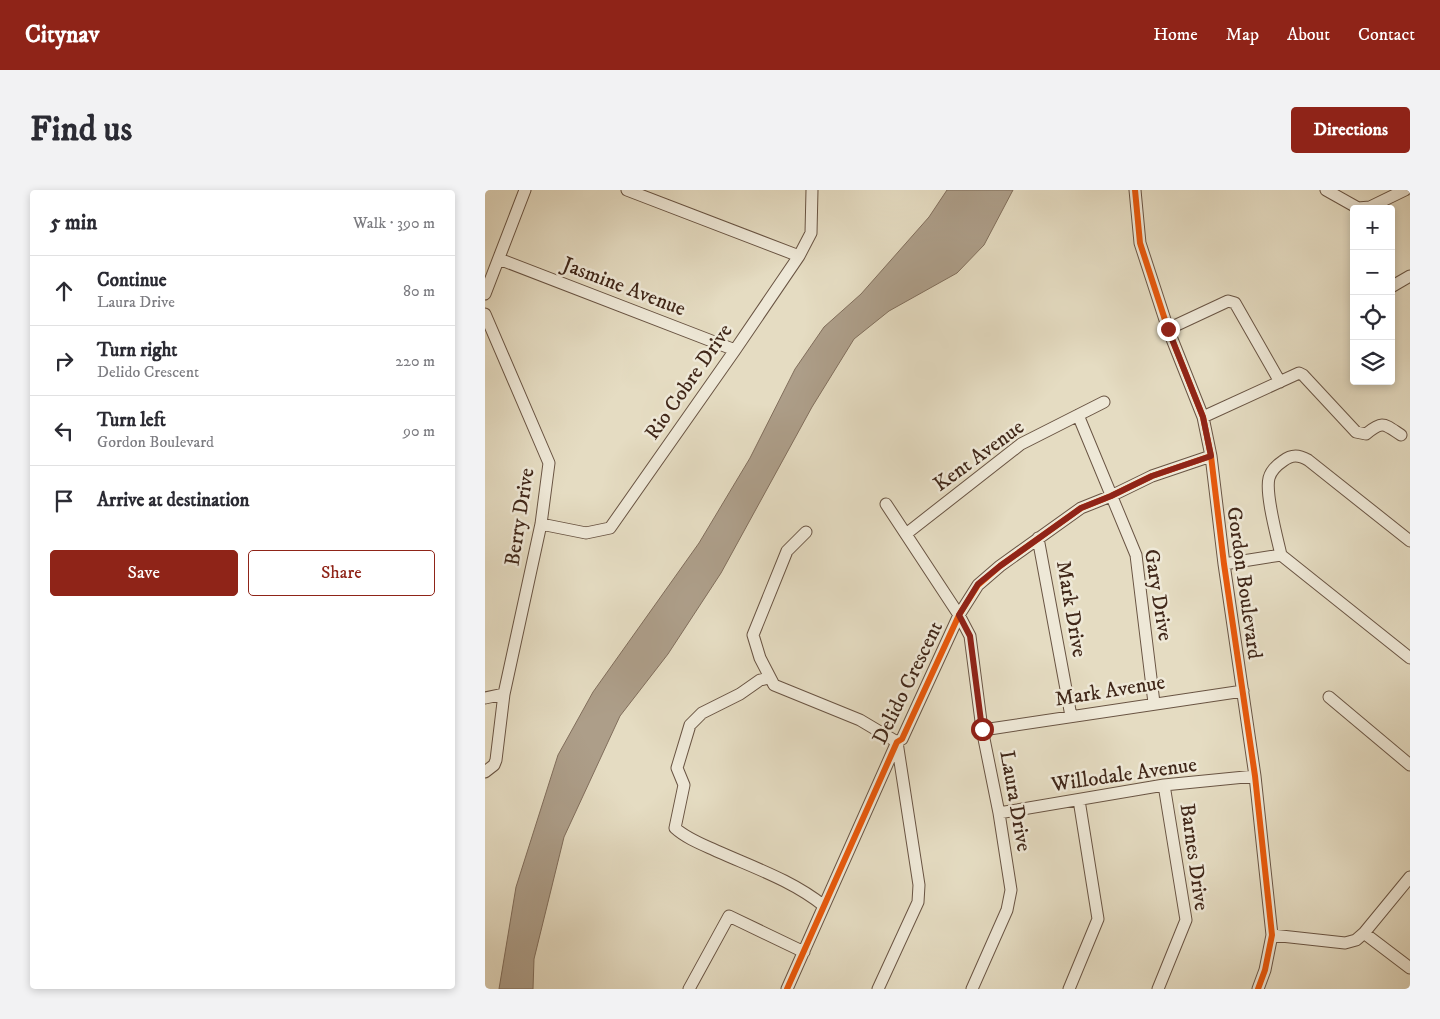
<!DOCTYPE html>
<html lang="en">
<head>
<meta charset="utf-8">
<style>
  :root { --surface:#fff; --page:#f2f2f3; --text:#2b2b33; --muted:#7c7c81; --line:#e1e1e2; --accent:#8f2418 }
  body { margin:0; font-family:"IM FELL DW Pica",serif; background:var(--page); color:var(--text) }
  .controls { position:absolute; right:15px; top:15px; display:grid; overflow:hidden; border-radius:5px; box-shadow:0 2px 8px #0003 }
  .controls button { width:45px; height:45px; display:grid; place-items:center; padding:0; border:0; border-bottom:1px solid var(--line); background:var(--surface); color:var(--text); font:25px sans-serif }
  .stop { position:absolute; width:15px; height:15px; margin:-11px; border:4px solid #8f2418; border-radius:50%; background:#fff }
  .stop.end { background:#8f2418; border-color:#fff; box-shadow:0 1px 5px #0008 }
  .list { margin:0; padding:0; list-style:none }
  h2 { display:flex; justify-content:space-between; align-items:center; height:65px; margin:0; padding:0 20px; font-size:21px }
  h2 small { font-size:16px; font-weight:400; color:var(--muted) }
  .list li { display:grid; grid-template-columns:32px 1fr auto; gap:15px; align-items:center; box-sizing:border-box; height:70px; padding:0 20px; border-top:1px solid var(--line) }
  .list b { display:block; font-size:19px; white-space:nowrap }
  .list p { margin:0; font-size:16px; white-space:nowrap; color:var(--muted) }
  .list em { font-size:16px; font-style:normal; color:var(--muted) }
  .actions { display:flex; gap:10px; padding:15px 20px }
  .actions a { flex:1; padding:11px 0; border:1px solid var(--accent); border-radius:5px; text-align:center; font-size:18px; color:var(--accent) }
  .actions .main { background:var(--accent); color:#fff }
  .icon { flex:none; width:28px; height:28px; fill:none; stroke:currentColor; stroke-width:2; stroke-linecap:round; stroke-linejoin:round }
  .map { position:relative; flex:none; width:925px; height:799px; overflow:hidden; border-radius:5px }
  header { display:flex; align-items:center; gap:30px; box-sizing:border-box; height:70px; padding:0 25px; background:var(--accent); color:#fff }
  header strong { font-size:24px }
  nav { display:flex; gap:28px; margin-inline-start:auto; font-size:18px }
  .intro { display:flex; align-items:center; justify-content:space-between; box-sizing:border-box; height:120px; padding:0 30px }
  h1 { margin:0; font-size:35px }
  .button { padding:12px 22px; border-radius:5px; background:var(--accent); color:#fff; font-size:18px; font-weight:700 }
  main { display:flex; gap:30px; padding:0 30px }
  aside { flex:1; background:var(--surface); border-radius:5px; box-shadow:0 2px 8px #0003 }
  .map>svg:first-child { display:block }
</style>
</head>
<body>
<header>
<strong>Citynav</strong>
<nav><a>Home</a><a>Map</a><a>About</a><a>Contact</a></nav>
</header>
<div class="intro"><h1>Find us</h1><a class="button">Directions</a></div>
<main>
<aside>
<h2>5 min<small>Walk · 390 m</small></h2>
<ul class="list">
<li><svg class="icon" aria-label="ahead" viewBox="0 0 24 24"><path d="M12 20V5M6 11l6-6 6 6"/></svg><div><b>Continue</b><p>Laura Drive</p></div><em>80 m</em></li>
<li><svg class="icon" aria-label="right" viewBox="0 0 24 24"><path d="M7 20v-9h11M14 6l5 5-5 5"/></svg><div><b>Turn right</b><p>Delido Crescent</p></div><em>220 m</em></li>
<li><svg class="icon" aria-label="left" viewBox="0 0 24 24"><path d="M17 20v-9H6M10 6l-5 5 5 5"/></svg><div><b>Turn left</b><p>Gordon Boulevard</p></div><em>90 m</em></li>
<li><svg class="icon" aria-label="arrive" viewBox="0 0 24 24"><path d="M6 21V4h12l-3 4 3 4H6"/></svg><div><b>Arrive at destination</b></div></li>
</ul>
<div class="actions"><a class="main">Save</a><a>Share</a></div>
</aside>
<div class="map">
<svg width="925" height="799" viewBox="0 0 925 799">
  <rect width="100%" height="100%" fill="#e5dcc2"/>
  <filter id="stains"><feTurbulence type="fractalNoise" baseFrequency=".004" numOctaves="4"/><feColorMatrix values="0 0 0 0 .2 0 0 0 0 .09 0 0 0 0 .02 0 0 0 .5 -.17"/></filter>
  <radialGradient id="worn" r=".72"><stop offset=".6" stop-color="#630" stop-opacity="0"/><stop offset="1" stop-color="#630" stop-opacity=".3"/></radialGradient>
  <path fill="#ad9e89" stroke="#816e5c" d="M462 0H528L499 55 472 83 404 121 369 149 327 217 236 383 183 464 135 526 79 647 49 769 48 799H14L31 697 73 565 108 502 214 353 265 268 310 179 339 137 376 104 444 27Z"/>
  <g fill="none" stroke-linecap="round" stroke-linejoin="round">
    <defs>
      <path id="minor" d="M142 0 314 66
        M650 0 655 53 683 139 718 227 726 266 739 374 770 586 787 745 780 780 773 799
        M841 0 873 18 885 17 920 0
        M14 69 250 160
        M906 97 925 86
        M0 104 40 0
        M0 124 64 273 56 334 19 504 11 570 9 575 0 582
        M683 139 743 111 750 113 795 192
        M593 225 651 365 669 513
        M718 227 814 183 818 185 871 242 881 244C898 230 899 234 916 245
        M401 314 474 425 485 446 497 539 514 623 526 700 522 720 487 799
        M56 334 101 343 125 338 250 160 314 66 326 43 327 0
        M321 342 302 361 268 445 275 468 289 495 375 530 412 552 434 695 433 712 393 799
        M421 344 536 254 619 212
        M553 348 586 526
        M796 365C792 347 780 304 784 288 786 281 792 275 798 271 807 264 814 265 823 270L925 351
        M796 365 925 468
        M739 374 796 365
        M284 488 275 490 255 504 217 523 205 535 192 578 199 595 190 638C202 649 219 655 234 662 270 678 308 691 339 716
        M844 507 925 575
        M0 508 19 504
        M498 540 758 501
        M514 623 679 595 770 586
        M879 743 925 778
        M787 745 860 753 871 750 879 743 925 687
        M204 799 244 726 319 762
        M302 799 412 552 417 549 474 425 493 395 515 376 596 318 626 306 667 286 726 266
        M584 799 613 729 594 610
        M673 799 701 730 679 595"/>
    </defs>
    <use href="#minor" stroke="#695443" stroke-width="13"/>
    <use href="#minor" stroke="#eee8d7" stroke-width="11"/>
    <defs>
      <path id="cycleway" d="M650 0 655 53 683 139 718 227 726 266 739 374 770 586 787 745 780 780 773 799
        M302 799 412 552 417 549 474 425 493 395 515 376 596 318 626 306 667 286 726 266"/>
    </defs>
    <use href="#cycleway" stroke="#eee8d7" stroke-width="9"/>
    <use href="#cycleway" stroke="#e8590c" stroke-width="6"/>
  </g>
  <g fill="none" stroke-linecap="round" stroke-linejoin="round">
    <path stroke="#8f2418" stroke-width="6" d="M497 539 485 446 474 425 493 394 515 376 596 318 626 306 667 286 726 266 718 227 683 139"/>
  </g>
  <g text-anchor="middle" dominant-baseline="central" stroke-width="5" stroke-linejoin="round" paint-order="stroke">
    <g font-size="21" fill="#402719" stroke="#eee8d7">
      <text transform="translate(139 97) rotate(21)">Jasmine Avenue</text>
      <text transform="translate(204 192) rotate(-55)">Rio Cobre Drive</text>
      <text transform="translate(494 266) rotate(-36)">Kent Avenue</text>
      <text transform="translate(35 327) rotate(-81)">Berry Drive</text>
      <text transform="translate(759 393) rotate(82)">Gordon Boulevard</text>
      <text transform="translate(673 405) rotate(81)">Gary Drive</text>
      <text transform="translate(586 419) rotate(80)">Mark Drive</text>
      <text transform="translate(423 493) rotate(-64)">Delido Crescent</text>
      <text transform="translate(625 501) rotate(-9)">Mark Avenue</text>
      <text transform="translate(639 585) rotate(-8)">Willodale Avenue</text>
      <text transform="translate(530 611) rotate(80)">Laura Drive</text>
      <text transform="translate(709 667) rotate(82)">Barnes Drive</text>
    </g>
  </g>
  <rect width="100%" height="100%" filter="url(#stains)"/>
  <rect width="100%" height="100%" fill="url(#worn)"/>
</svg>
<div class="controls">
<button>+</button>
<button>−</button>
<button><svg class="icon" aria-label="locate" viewBox="0 0 24 24"><circle cx="12" cy="12" r="6"/><path d="M12 2v4M12 18v4M2 12h4M18 12h4"/></svg></button>
<button><svg class="icon" aria-label="layers" viewBox="0 0 24 24"><path d="M12 4l9 5-9 5-9-5zM3 14l9 5 9-5"/></svg></button>
</div>
<div class="stop" style="left:497px;top:539px"></div>
<div class="stop end" style="left:683px;top:139px"></div>
</div>
</main>
</body>
</html>
